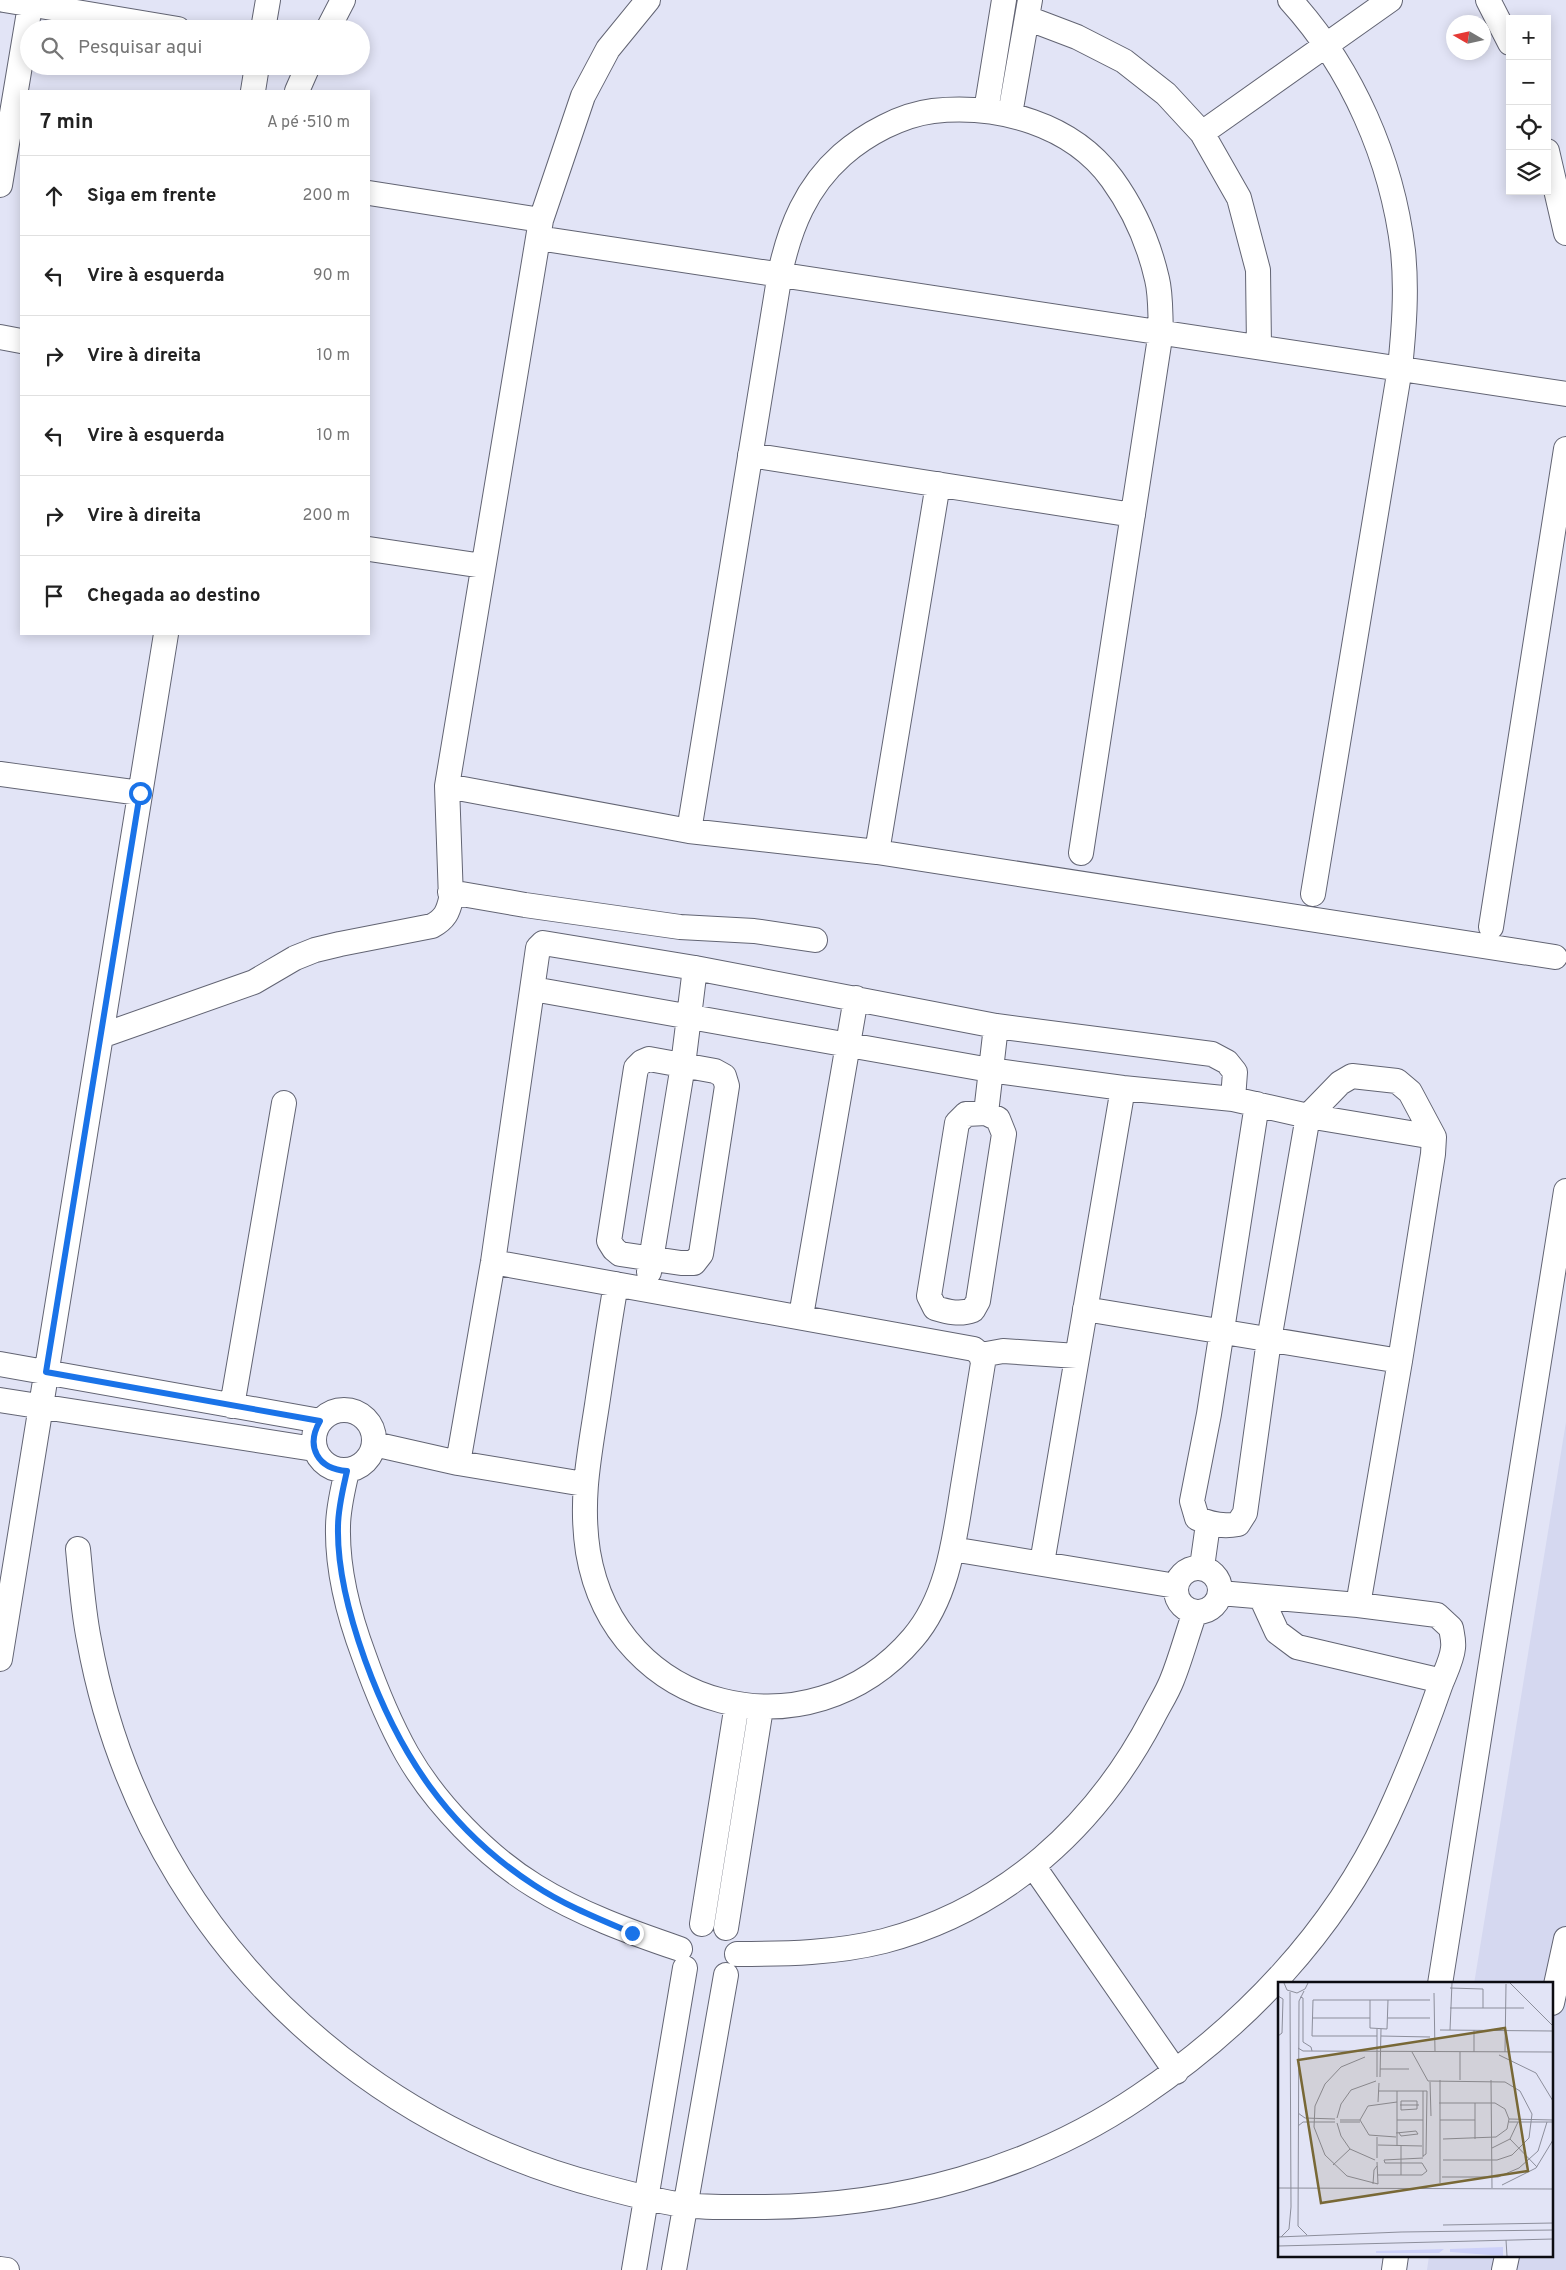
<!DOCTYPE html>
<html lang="pt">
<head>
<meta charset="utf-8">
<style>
  :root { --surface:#fff; --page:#f2f2f2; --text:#222; --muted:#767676; --line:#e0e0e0 }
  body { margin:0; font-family:Overpass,sans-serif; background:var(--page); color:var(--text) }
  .controls { position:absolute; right:15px; top:15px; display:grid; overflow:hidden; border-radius:0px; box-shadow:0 2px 12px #0003 }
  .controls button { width:45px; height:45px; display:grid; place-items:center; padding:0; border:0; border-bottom:1px solid var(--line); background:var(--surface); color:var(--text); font:25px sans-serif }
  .compass { position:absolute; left:1446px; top:15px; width:45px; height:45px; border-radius:50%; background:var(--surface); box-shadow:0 2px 12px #0003; rotate:279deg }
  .stop { position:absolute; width:15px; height:15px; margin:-11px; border:4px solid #1a73e8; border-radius:50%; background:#fff }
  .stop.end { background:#1a73e8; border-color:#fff; box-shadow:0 1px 5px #0008 }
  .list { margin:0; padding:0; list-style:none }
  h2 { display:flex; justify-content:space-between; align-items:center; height:65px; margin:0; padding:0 20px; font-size:21px }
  h2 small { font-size:16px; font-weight:400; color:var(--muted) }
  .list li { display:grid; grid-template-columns:32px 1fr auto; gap:15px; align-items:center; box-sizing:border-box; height:80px; padding:0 20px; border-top:1px solid var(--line) }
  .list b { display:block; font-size:19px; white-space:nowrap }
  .list em { font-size:16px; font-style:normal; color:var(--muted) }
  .icon { flex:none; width:28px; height:28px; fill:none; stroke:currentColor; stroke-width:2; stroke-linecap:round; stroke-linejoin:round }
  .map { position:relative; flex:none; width:1566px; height:2270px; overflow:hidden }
  .search { position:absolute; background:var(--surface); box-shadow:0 2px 12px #0003; left:20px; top:20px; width:350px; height:55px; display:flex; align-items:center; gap:12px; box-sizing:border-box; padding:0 18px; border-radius:28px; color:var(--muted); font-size:19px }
  .panel { position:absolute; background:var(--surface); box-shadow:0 2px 12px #0003; left:20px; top:90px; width:350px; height:545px; border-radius:0px }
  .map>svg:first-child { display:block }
</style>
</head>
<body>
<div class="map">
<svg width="1566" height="2270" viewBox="0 0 1566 2270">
  <rect width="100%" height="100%" fill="#e2e4f6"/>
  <path fill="#d5d8f0" d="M1566 1422V2270H1427L1429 2256H1552V1984H1474Z"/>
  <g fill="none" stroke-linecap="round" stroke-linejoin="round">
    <defs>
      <path id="minor" d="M4 0 178 29
        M1290 0C1352 68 1392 159 1403 251 1407 290 1404 329 1400 368L1313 894
        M1488 0 1510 43
        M1027 18 1077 37 1124 61 1166 94 1202 133 1239 198 1258 270 1259 347
        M263 29 268 0
        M328 29 343 0
        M253 91 257 66
        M297 91 308 66
        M986 111 1004 0
        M1010 114 1030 0
        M1202 133 1390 0
        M1547 151 1566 233
        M0 185 31 0
        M369 193 541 220
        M538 238 1566 394
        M0 337 21 341
        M750 455 1133 515
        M369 549 483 566
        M0 774 140 793
        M447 786 689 831 877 852 938 484
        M689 831 780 273C790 227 806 187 842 155 866 134 901 115 933 111 999 104 1072 124 1112 179 1133 208 1149 244 1157 279 1161 295 1160 314 1161 331L1081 853
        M877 852 1555 957
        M450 892 525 905 680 927 754 931 815 940
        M1491 927 1566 449
        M533 989 990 1070 1123 1088 1233 1099 1308 1116 1434 1137
        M101 1036 254 982 295 958 315 950 340 944 432 926C445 919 448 912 451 899L447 786 541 220 583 96 608 49 648 0
        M649 1059 715 1071 724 1076 727 1086 701 1254 694 1263H681L620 1254 614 1249 609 1241 636 1068 642 1062Z
        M1257 1104 1209 1414 1192 1501 1197 1518C1211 1525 1223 1527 1238 1524L1245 1513 1269 1340 1308 1116 1340 1083 1352 1076 1397 1081 1410 1092 1434 1137 1433 1154 1400 1361 1358 1605
        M986 1113 998 1119 1004 1134 978 1301 973 1310C960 1315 948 1312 935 1308L929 1296 957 1123 966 1114Z
        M986 1113 996 1026
        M493 1262C654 1290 814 1320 974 1349L981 1355 983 1363C977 1402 970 1441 964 1480 955 1533 950 1595 913 1638 810 1759 615 1713 588 1552 580 1500 589 1457 597 1405 603 1365 609 1324 616 1284
        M649 1272 683 1065 695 968
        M1085 1309 1400 1361
        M801 1316 856 998
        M981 1355 1003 1351 1077 1356
        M0 1364 320 1421
        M0 1400 314 1449
        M232 1406 284 1103
        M314 1440a30 30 0 1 1 60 0a30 30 0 1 1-60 0Z
        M374 1444 458 1463 584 1484
        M458 1463 493 1262 538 948 543 943 695 968 996 1026 1212 1054 1227 1062 1235 1072 1233 1099
        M347 1471C343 1489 338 1508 338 1527 337 1571 349 1616 364 1656 376 1690 389 1722 407 1754 435 1803 486 1856 535 1886 580 1914 630 1932 680 1949
        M78 1549C81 1579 83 1610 89 1640 104 1723 135 1805 179 1877 274 2032 428 2142 604 2187 630 2194 656 2201 683 2205 710 2208 738 2207 765 2207 897 2206 1030 2171 1140 2096 1244 2026 1333 1933 1387 1818 1407 1775 1424 1732 1440 1686 1444 1675 1452 1660 1453 1648 1454 1641 1452 1634 1451 1628L1437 1615 1358 1605 1220 1593
        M952 1549 1176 1586
        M1042 1563 1123 1088
        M1202 1567 1208 1524
        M1176 1590a22 22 0 1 1 44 0a22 22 0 1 1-44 0Z
        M1261 1597 1277 1632 1297 1647 1442 1681
        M0 1659 166 634
        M1034 1867 1176 2072
        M702 1924 737 1704
        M726 1928 761 1708
        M737 1954C787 1954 836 1953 884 1941 1005 1909 1096 1826 1153 1717 1159 1705 1167 1693 1172 1680 1181 1658 1187 1634 1195 1612
        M1440 1984 1566 1191
        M1552 2003 1566 1939
        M0 2269 7 2270
        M634 2270 685 1968
        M674 2270 726 1975
        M1394 2270 1396 2256
        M1504 2270 1507 2256"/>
    </defs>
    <use href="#minor" stroke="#626473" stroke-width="26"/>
    <use href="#minor" stroke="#fff" stroke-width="24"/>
  </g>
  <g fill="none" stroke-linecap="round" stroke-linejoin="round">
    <path stroke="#1a73e8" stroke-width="6" d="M140 793 46 1372 320 1421C305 1447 318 1469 347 1471 343 1489 338 1508 338 1527 337 1572 350 1618 365 1660 399 1754 448 1829 534 1885 564 1905 599 1919 632 1933"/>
  </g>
  <g transform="translate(1278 1982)">
    <rect width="275" height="275" fill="#e2e4f6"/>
    <path d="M225 265V274L172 270V267ZM166 267 161 271H98V269Z" fill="#cdd1f9"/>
    <path fill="none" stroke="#8c8e9b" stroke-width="1" d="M6 1 9 8 19 11 27 7 30 1M232 1 275 44M172 6 205 7M205 7V26M26 9 21 19 20 244 29 253M156 11 157 70M0 14 5 17 4 51 0 54M22 15 25 16V60L33 65 34 69M92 18V46L109 47 110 18M172 26H246M35 36H92M110 36H152M162 48 275 49M172 48 174 1M196 48V70M99 54H34L35 18H152M103 54 152 55M20 66 25 69 275 70M134 70 150 99 227 100 242 109 254 132 251 156 234 173 219 178H165M182 70V98M227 70 228 2M221 73 258 91 275 119M87 75 63 85 47 102 37 124 36 145 47 173 69 194 100 202 99 180M102 87H131M99 95V47M102 95 103 47M162 98V138H197M213 98 214 206M152 100 153 134M100 109H149L148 172 145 174M145 109V175M123 119H139V127L123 128ZM100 120 101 101M161 121H217L227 127 231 137 229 147 218 155 165 157M197 121V157M122 123H141M20 131 27 136 57 137M59 136 63 122 73 108 98 99M231 137 275 138M62 138H82M119 138H145M162 138V201M62 140H82M231 140H275M59 141 63 154 72 167 97 178M20 144 25 140H57M118 151 138 149 140 152 123 154 121 151M118 155 91 153 82 138 90 124 119 120M232 157 259 185M100 163 144 164M119 164V109M214 166 232 157 240 140M99 176V155M55 183 72 167M100 193H144L149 189 144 181H107L106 178 145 176M123 193V164M164 195H220L241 186 260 169 269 140M95 202 96 188 99 184M224 203 258 186 275 158M0 206 275 207M165 243 275 241M0 255 123 250 275 248M3 255 11 247 13 225 12 10M228 258 229 274M0 264 275 257"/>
    <path fill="#786836" fill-opacity="0.15" stroke="#786836" stroke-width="2.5" d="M227 46 250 189 43 221 20 78Z"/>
    <rect width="275" height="275" fill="none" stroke="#0c0c12" stroke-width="2.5"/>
  </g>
</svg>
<div class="controls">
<button>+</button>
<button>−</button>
<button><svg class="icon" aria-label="locate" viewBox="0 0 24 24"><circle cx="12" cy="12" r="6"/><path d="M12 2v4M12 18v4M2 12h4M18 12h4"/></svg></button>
<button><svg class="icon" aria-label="layers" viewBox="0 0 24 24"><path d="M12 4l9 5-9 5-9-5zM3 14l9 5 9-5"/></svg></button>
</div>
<svg class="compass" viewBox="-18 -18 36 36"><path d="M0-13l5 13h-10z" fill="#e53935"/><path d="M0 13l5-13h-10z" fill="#767676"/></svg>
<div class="stop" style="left:140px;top:793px"></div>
<div class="stop end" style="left:632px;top:1933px"></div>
<div class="search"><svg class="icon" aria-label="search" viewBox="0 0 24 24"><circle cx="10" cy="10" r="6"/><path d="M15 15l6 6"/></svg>Pesquisar aqui</div>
<section class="panel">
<h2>7 min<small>A pé · 510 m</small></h2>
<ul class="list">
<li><svg class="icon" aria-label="ahead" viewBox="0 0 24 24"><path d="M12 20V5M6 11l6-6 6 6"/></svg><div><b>Siga em frente</b></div><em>200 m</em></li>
<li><svg class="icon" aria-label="left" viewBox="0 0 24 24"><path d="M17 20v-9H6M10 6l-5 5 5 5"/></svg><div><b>Vire à esquerda</b></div><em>90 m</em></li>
<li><svg class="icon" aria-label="right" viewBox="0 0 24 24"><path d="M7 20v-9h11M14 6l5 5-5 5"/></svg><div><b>Vire à direita</b></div><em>10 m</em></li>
<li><svg class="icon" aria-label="left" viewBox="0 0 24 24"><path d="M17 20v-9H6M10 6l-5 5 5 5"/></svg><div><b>Vire à esquerda</b></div><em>10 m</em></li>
<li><svg class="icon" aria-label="right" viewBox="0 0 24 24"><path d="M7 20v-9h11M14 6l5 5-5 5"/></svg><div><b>Vire à direita</b></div><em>200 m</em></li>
<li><svg class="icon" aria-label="arrive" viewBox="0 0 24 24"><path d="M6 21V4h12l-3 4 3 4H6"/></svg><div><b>Chegada ao destino</b></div></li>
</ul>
</section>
</div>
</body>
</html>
